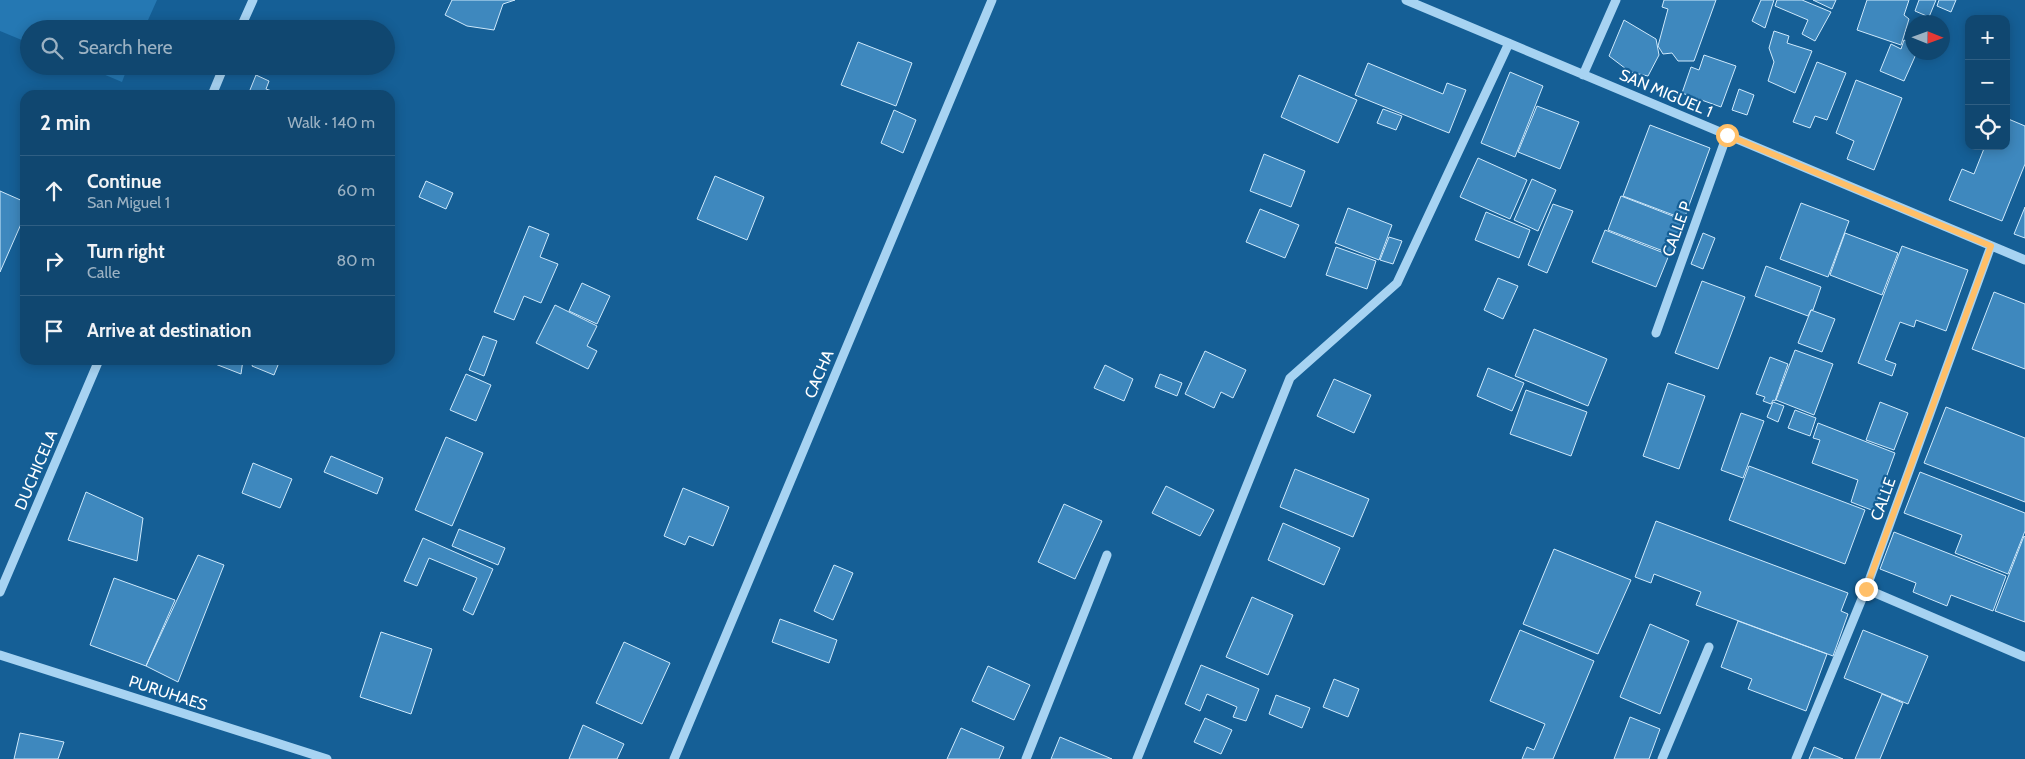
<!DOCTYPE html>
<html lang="en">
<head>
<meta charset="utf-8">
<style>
  :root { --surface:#104770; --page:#1e5178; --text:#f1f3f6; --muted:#9cb2c3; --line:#305f83 }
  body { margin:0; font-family:Cabin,sans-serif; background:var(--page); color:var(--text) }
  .controls { position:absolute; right:15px; top:15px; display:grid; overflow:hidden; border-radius:10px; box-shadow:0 2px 12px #0003 }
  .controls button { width:45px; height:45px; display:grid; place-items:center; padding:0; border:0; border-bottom:1px solid var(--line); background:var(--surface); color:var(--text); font:25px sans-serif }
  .compass { position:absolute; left:1905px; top:15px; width:45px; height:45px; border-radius:50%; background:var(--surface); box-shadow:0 2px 12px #0003; rotate:91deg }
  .stop { position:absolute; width:15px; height:15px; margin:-11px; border:4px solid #ffbf68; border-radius:50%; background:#fff }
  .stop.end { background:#ffbf68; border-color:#fff; box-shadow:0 1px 5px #0008 }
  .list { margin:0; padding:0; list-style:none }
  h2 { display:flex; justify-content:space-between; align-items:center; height:65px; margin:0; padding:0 20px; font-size:21px }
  h2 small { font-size:16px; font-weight:400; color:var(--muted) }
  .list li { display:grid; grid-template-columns:32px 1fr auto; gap:15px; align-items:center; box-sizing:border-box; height:70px; padding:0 20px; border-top:1px solid var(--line) }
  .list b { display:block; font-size:19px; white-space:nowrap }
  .list p { margin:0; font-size:16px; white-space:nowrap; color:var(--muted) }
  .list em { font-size:16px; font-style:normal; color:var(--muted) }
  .icon { flex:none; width:28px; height:28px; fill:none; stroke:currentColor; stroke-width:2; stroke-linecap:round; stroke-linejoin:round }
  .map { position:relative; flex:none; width:2025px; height:759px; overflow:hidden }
  .search { position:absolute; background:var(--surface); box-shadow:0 2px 12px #0003; left:20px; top:20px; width:375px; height:55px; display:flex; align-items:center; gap:12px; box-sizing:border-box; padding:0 18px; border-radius:28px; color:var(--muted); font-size:19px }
  .panel { position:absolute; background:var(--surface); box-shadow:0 2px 12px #0003; left:20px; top:90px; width:375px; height:275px; border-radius:15px }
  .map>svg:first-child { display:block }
</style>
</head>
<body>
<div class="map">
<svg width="2025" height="759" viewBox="0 0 2025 759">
  <rect width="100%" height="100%" fill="#155f96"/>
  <path fill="#2578b3" d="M0 0H157L144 29H29V43L0 31Z
    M84 66H128L122 82Z"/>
  <path fill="#3e88be" stroke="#cee9fc" d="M452 0H515L503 4 494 30 467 26 445 15Z
    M1664 0H1716L1694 61H1678L1672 53 1663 54 1658 46 1668 9 1662 7Z
    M1761 0H1774L1765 28 1752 21Z
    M1777 0H1802L1831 12 1815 41 1802 34 1808 20 1775 6Z
    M1813 0H1836L1832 9Z
    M1867 0H1909L1904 15 1909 19 1901 45 1857 30Z
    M1919 0H1936L1929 17 1915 11Z
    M1939 0H1956L1951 12 1937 6Z
    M1624 20 1656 39 1659 55 1648 76 1630 72 1609 56Z
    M1774 31 1789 36 1787 43 1812 51 1795 93 1768 81 1774 62 1769 48Z
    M1904 40 1912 44V52H1917L1904 81 1880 71 1891 44 1901 49Z
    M858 42 912 63 896 106 841 85Z
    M1704 55 1736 66 1721 107 1682 93 1691 67 1699 70Z
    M1817 62 1846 73 1827 120 1815 116 1810 128 1793 122Z
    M1368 63 1443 94 1447 83 1466 90 1449 133 1355 95Z
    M1510 72 1543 86 1515 157 1481 143Z
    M256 75 269 81 266 89 283 95H248Z
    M1299 75 1357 100 1338 143 1281 117Z
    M1856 80 1902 98 1874 170 1847 159 1854 141 1836 133Z
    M1739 89 1754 95 1747 115 1732 110Z
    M1537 106 1579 122 1560 169 1518 152Z
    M1383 109 1402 116 1396 130 1377 123Z
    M894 110 916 120 903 153 881 143Z
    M2006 118 2025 126V164L2002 221 1949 200 1962 169 1974 174 1985 146H2006Z
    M1650 125 1710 148 1684 219 1623 196Z
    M1264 154 1305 171 1291 207 1250 191Z
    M1478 158 1527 180 1510 219 1460 197Z
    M715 176 764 197 747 240 697 219Z
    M1532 179 1556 190 1538 231 1514 220Z
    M426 181 453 193 446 209 419 197Z
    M0 191 25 202V215L0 272Z
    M1621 196 1683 220 1671 254 1608 230Z
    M1801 203 1849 221 1828 277 1780 259Z
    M1553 204 1573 211 1547 273 1528 265Z
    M2025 207V238L2014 234Z
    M1348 208 1392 225 1379 260 1335 243Z
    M1260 209 1299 225 1285 258 1246 242Z
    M1486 212 1530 230 1519 258 1475 240Z
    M529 226 549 234 540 257 558 264 541 303 524 296 514 320 494 312Z
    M1605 230 1669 255 1656 287 1592 262Z
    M1703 233 1715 238 1703 269 1691 264Z
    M1845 233 1898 253 1882 295 1830 275Z
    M1389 237 1402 241 1393 264 1380 260Z
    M1902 246 1968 270 1946 331 1916 320 1914 327 1900 322 1885 360 1896 364 1892 376 1858 363Z
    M1336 247 1376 261 1367 289 1326 275Z
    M1766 266 1821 287 1813 310H1811L1808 316 1755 296Z
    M1498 278 1518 286 1503 319 1484 310Z
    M1702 281 1745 297 1718 369 1675 353Z
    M582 283 610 296 597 324 569 311Z
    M1994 292 2025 304V369L1972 349Z
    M555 305 597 326 587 346 597 351 588 369 536 343Z
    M1811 310 1835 319 1822 352 1798 343Z
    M1534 329 1607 359 1588 406 1515 376Z
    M483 336 497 341 484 376 469 370Z
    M1795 350 1833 364 1814 415 1776 400Z
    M1205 351 1246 370 1233 398 1221 392 1214 408 1185 394Z
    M1770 357 1788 364 1775 401 1773 400 1771 404 1763 401 1765 397 1756 394Z
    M205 360H243L241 374Z
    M254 360H280L274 375 252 366Z
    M1105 365 1133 379 1124 401 1094 388Z
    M1488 368 1524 383 1512 411 1477 396Z
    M466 374 491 385 476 421 450 410Z
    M1160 374 1182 383 1177 396 1155 387Z
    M1334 379 1371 395 1354 433 1317 416Z
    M1668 383 1705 396 1679 469 1643 456Z
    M1526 390 1587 412 1571 456 1510 434Z
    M1773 402 1784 406 1778 422 1767 417Z
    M1880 402 1908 413 1894 450 1866 440Z
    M1946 407 2025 438V502L1924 463Z
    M1795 410 1816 418 1810 436 1788 428Z
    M1741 413 1764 421 1743 478 1721 470Z
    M1818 423 1895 453 1874 511 1851 502 1858 480 1812 463 1820 440 1813 438Z
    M446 437 483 453 452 526 415 510Z
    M331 456 383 478 377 494 324 472Z
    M253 463 292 479 280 508 242 493Z
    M1749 466 1865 510 1845 564 1729 520Z
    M1295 469 1369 499 1353 537 1280 507Z
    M1920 472 2025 513V531L2008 574 1955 553 1962 535 1904 513Z
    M1166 486 1214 510 1200 536 1152 513Z
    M683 488 729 507 713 546 689 536 685 545 664 536Z
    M86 492 143 518 137 561 68 540Z
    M1064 504 1102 521 1075 579 1038 562Z
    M1656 521 1848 593 1841 611 1848 614 1833 656 1696 605 1701 592 1654 574 1651 583 1635 577Z
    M1283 523 1340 548 1324 585 1268 560Z
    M459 529 505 548 498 565 452 546Z
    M1894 532 2006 576 1993 611 1951 595 1947 606 1913 592 1916 583 1880 569Z
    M2024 536 2025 537V622L1995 611Z
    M423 538 493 569 473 615 463 610 477 578 429 558 417 586 404 581Z
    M1554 549 1631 580 1598 654 1523 624Z
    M198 555 224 565 178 682 146 666Z
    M834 565 853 573 833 620 814 611Z
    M114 578 175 600 146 666 90 645Z
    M1252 597 1293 615 1268 675 1226 657Z
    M780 619 837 640 829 663 772 642Z
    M1738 621 1827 654 1806 711 1748 689 1752 679 1721 667Z
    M1650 624 1689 641 1660 714 1620 697Z
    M1520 630 1594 661 1553 759H1522L1527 747 1534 750 1545 724 1490 701Z
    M1863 630 1928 656 1908 704 1844 678Z
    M381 632 432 649 411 714 360 697Z
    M624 642 670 663 642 724 596 703Z
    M1201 665 1259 689 1246 721 1233 717 1237 707 1207 694 1200 711 1185 704Z
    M988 666 1030 685 1014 720 972 701Z
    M1334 679 1359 689 1348 717 1323 707Z
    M1882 694 1903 703 1880 759H1855Z
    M1276 695 1310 708 1302 728 1269 714Z
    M1630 717 1660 729 1649 759H1614Z
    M1205 718 1232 730 1221 754 1194 742Z
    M583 725 624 744 617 759H569Z
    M961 728 1004 747 999 759H947Z
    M20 733 64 742 58 759H14Z
    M1060 737 1112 759H1051Z
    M1814 747 1843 759H1809Z"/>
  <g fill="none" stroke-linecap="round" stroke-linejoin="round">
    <path stroke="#a7d3f2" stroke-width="9" d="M1406 0 2025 260
      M240 29 253 0
      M1583 75 1616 0
      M212 95 224 66
      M1656 333 1727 135
      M1866 589 2025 657
      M0 592 99 360
      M0 655 327 759
      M674 759 992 0
      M1026 759 1107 555
      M1137 759 1290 378 1397 283 1509 43
      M1662 759 1709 647
      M1796 759 1866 589 1991 246"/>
  </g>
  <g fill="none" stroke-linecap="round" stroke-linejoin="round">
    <path stroke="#ffbf68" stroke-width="6" d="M1727 135 1991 246 1866 589"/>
  </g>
  <g text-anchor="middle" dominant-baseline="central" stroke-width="4.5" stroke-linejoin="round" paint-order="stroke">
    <g font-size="16" fill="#fff" stroke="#155f96">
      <text transform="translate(1666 93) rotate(23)">SAN MIGUEL 1</text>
      <text transform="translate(1677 229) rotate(-70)">CALLE P</text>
      <text transform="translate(819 374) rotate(-67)">CACHA</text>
      <text transform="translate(36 470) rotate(-67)">DUCHICELA</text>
      <text transform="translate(1883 499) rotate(-70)">CALLE</text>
      <text transform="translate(168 693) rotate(18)">PURUHAES</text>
    </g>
  </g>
</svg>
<div class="controls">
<button>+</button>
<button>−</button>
<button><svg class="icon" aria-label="locate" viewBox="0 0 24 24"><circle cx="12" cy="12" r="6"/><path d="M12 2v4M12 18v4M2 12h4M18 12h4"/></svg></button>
</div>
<svg class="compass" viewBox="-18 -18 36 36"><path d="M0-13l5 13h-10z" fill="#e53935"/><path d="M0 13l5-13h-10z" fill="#9cb2c3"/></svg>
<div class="stop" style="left:1727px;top:135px"></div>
<div class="stop end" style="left:1866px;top:589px"></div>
<div class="search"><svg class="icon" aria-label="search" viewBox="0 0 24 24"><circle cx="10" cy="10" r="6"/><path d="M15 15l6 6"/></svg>Search here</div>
<section class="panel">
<h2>2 min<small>Walk · 140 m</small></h2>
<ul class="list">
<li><svg class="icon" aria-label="ahead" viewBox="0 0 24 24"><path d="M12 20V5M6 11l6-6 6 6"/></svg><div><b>Continue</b><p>San Miguel 1</p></div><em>60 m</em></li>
<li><svg class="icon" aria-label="right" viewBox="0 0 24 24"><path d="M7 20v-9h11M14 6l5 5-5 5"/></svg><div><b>Turn right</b><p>Calle</p></div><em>80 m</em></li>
<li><svg class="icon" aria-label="arrive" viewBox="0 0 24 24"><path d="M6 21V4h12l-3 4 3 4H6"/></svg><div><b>Arrive at destination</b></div></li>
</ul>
</section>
</div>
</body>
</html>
